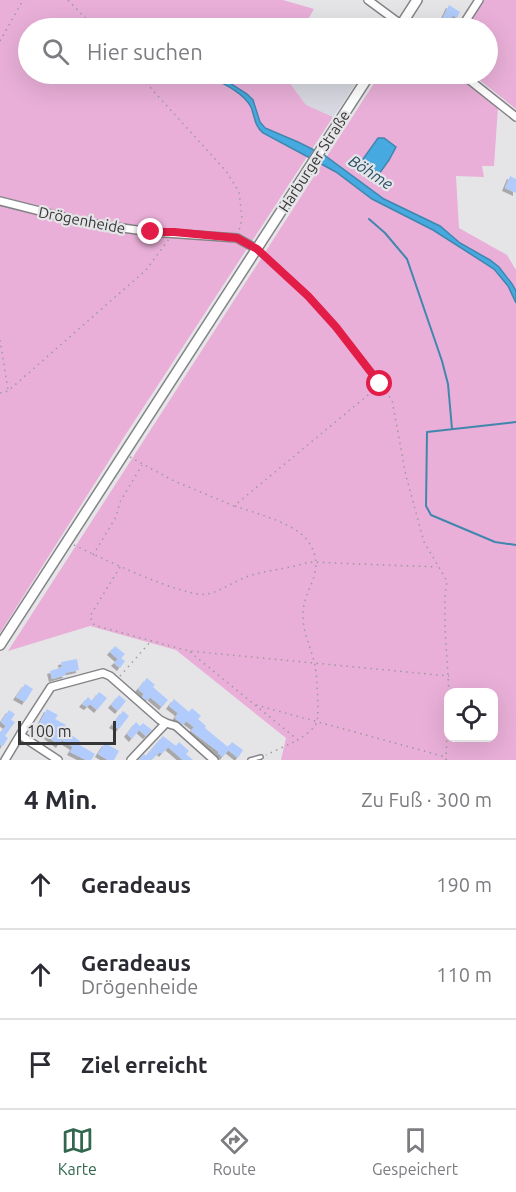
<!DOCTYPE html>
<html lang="de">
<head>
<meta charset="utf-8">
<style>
  :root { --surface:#fff; --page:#f7f7f7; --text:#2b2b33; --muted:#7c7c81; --line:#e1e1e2; --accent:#31674d }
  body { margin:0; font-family:Ubuntu,sans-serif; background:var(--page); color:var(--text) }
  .controls { position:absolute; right:18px; bottom:18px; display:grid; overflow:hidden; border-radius:12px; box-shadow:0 6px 24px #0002 }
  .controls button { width:54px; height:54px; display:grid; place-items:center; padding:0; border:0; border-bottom:2px solid var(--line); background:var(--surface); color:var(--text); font:30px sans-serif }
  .scale { position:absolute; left:18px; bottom:15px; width:98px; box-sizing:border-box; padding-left:6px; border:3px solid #353536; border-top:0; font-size:16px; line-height:21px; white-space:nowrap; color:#353536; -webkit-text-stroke:4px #e5e5e8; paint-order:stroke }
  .stop { position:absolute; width:18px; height:18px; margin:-14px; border:4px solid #e11d48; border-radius:50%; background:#fff }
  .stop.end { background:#e11d48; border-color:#fff; box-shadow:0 2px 6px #0008 }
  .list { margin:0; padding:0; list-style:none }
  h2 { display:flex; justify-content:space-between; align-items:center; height:78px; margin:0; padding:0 24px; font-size:26px }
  h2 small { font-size:20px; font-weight:400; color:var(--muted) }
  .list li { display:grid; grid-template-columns:39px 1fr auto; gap:18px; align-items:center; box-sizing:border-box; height:90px; padding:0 24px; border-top:2px solid var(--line) }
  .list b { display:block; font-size:22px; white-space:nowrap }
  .list p { margin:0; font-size:20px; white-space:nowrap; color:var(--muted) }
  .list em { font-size:20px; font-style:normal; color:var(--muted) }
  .icon { flex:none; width:33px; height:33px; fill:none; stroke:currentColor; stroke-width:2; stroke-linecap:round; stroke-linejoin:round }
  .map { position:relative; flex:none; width:516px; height:760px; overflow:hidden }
  .search { position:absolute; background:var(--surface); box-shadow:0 6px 24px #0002; left:18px; right:18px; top:18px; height:66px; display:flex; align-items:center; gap:15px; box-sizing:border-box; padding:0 21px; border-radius:33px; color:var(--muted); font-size:22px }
  .sheet { height:348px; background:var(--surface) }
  nav { display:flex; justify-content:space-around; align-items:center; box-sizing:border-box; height:84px; border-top:2px solid var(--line); background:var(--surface); font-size:16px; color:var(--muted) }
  nav a { display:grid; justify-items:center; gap:3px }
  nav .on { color:var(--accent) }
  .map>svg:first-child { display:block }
</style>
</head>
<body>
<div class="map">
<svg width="516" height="760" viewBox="0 0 516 760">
  <defs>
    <filter id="shadow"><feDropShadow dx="-3" dy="3" stdDeviation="0" flood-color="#0004"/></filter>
  </defs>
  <rect width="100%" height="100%" fill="#e5e5e8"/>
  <path fill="#d8d8e2" d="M283 74H362L333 117 306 106Z"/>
  <path fill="#e9afd8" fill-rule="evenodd" d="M0 0H283L314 9 303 28H28V74H283L306 105 333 117 126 434 0 633Z
    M477 0H516V109L472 74H488V43L490 40 488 37V28H475L465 22Z
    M380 74H455L498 107 494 166H482L484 177 456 176 459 228 507 255 516 270V760H281L286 738 176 650 90 626 8 651ZM448 692H494V738H448Z"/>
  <path fill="#46a9e0" stroke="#4186ad" stroke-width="1.5" d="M204 74H216L247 94 253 100 260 122 265 128 298 142 324 155 384 199 440 226 460 243 490 260 499 267 512 284 516 291V303L508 286 494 269 433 230 372 199 336 172 263 133C254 125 255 117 251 107 243 91 219 82 204 74Z
    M378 138H384L396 147 389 160 379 174 365 163 363 159Z"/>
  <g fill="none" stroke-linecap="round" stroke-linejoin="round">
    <path stroke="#4186ad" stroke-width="2" d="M369 219 385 233 407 259 442 361 448 384 452 429
      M516 422 427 432 426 506 431 515 495 542 516 545"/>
  </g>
  <path fill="#b1ccfc" filter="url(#shadow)" d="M449 5 460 12 457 18 453 15 448 24 455 28H438Z
    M510 176 516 179V193L505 188Z
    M115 646 125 654 121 658 125 661 120 668 114 663 118 659 110 652Z
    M77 659 79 670 65 673 66 675 52 679 50 671 62 667 61 662Z
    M147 678 155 685 153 687 168 700 162 707 150 697 147 701 142 697 144 694 138 689Z
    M25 684 33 689 25 702 16 697Z
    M99 692 107 698 97 710 90 704 87 707 82 704 88 697 92 701Z
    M119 695 126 701 118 711 111 705Z
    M174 699 189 712 192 708 201 716 198 719 206 726 205 728 228 747 232 742 243 750 238 758 228 750 223 757 218 753 219 752 191 731 194 727 186 721 183 725 175 718 178 713 169 706Z
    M47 709 58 715 55 719 66 725 63 729 80 741 78 744 95 754 91 760H86L70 752 73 747 62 740 59 745 47 736 51 731 39 724Z
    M9 710 15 714 11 720 15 722 5 736 8 738 3 746 0 745V733L6 726 1 722Z
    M123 711 129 716 119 729 112 725Z
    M136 722 140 726 143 723 152 730 146 736 139 730 132 739 127 734Z
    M163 736 176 746 179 742 189 751 186 754 193 760H183L168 747 162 754 160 752 151 760H139L144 754 146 756Z
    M105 743 119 751 114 760H108L98 754Z"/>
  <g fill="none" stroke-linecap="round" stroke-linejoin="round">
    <defs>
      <path id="service" d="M250 760 261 757"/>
      <path id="minor" d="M368 0 406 28
        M461 28 479 0
        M462 74 516 117
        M0 201 87 223 151 232 237 238 257 249
        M166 723 176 726 214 760
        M20 735 51 687 103 673 110 676 160 720 166 723 131 760
        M5 760 20 735 58 760"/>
      <path id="secondary" d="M399 28 417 0
        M0 645 370 74"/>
    </defs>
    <use href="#service" stroke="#848487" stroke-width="6"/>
    <use href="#minor" stroke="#848487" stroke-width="10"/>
    <use href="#secondary" stroke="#848487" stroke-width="12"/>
    <path stroke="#9b9b9d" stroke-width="1.5" stroke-dasharray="1.5 4.5" stroke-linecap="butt" d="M68 0 95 28
      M0 41 23 0
      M138 74 226 171 239 192 242 218 239 231
      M262 253 308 296 336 327 392 400 406 476 424 542 447 581 445 594V628L449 692
      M0 340 8 390
      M0 393 8 391 146 270 169 239
      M130 457 172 480 234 506 380 385
      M235 506C257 514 301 524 311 546 326 574 302 589 303 616 303 632 310 646 314 661 317 669 319 713 317 721 315 729 305 735 298 740
      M74 545C97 556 186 599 208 594 221 591 233 582 246 577 266 570 288 569 309 562L437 567
      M93 555 116 517 120 502 142 465
      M120 567 90 616 93 624 97 626 189 651 449 676
      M190 652 298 740 266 755
      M120 676 151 641
      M256 705 446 757
      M446 760 448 704"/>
    <use href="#service" stroke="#fff" stroke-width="3"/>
    <use href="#minor" stroke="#fff" stroke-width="7"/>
    <use href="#secondary" stroke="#fff" stroke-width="9"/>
  </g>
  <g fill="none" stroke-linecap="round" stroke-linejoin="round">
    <path stroke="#e11d48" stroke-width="8" d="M151 232H174L237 238 257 249 308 296 336 327 380 384"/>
  </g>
  <g text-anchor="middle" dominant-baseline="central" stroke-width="4.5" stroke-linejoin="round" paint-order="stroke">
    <g font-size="15" fill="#353536" stroke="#e5e5e8">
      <text transform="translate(314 161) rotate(-57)">Harburger Straße</text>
      <text transform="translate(82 220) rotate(11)">Drögenheide</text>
    </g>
    <g font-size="16" font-style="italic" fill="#275067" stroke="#e5e5e8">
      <text transform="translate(371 172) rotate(33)">Böhme</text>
    </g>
  </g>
</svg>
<div class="controls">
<button><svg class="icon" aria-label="locate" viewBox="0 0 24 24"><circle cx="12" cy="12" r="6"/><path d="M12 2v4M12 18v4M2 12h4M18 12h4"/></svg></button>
</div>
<div class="scale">100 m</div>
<div class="stop" style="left:380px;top:384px"></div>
<div class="stop end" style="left:151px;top:232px"></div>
<div class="search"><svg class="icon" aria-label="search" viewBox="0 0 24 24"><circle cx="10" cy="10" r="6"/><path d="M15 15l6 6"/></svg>Hier suchen</div>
</div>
<section class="sheet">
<h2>4 Min.<small>Zu Fuß · 300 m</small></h2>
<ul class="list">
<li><svg class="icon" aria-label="ahead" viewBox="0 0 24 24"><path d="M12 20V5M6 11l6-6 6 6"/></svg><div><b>Geradeaus</b></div><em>190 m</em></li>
<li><svg class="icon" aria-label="ahead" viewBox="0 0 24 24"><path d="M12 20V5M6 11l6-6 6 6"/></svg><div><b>Geradeaus</b><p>Drögenheide</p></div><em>110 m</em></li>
<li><svg class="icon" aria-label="arrive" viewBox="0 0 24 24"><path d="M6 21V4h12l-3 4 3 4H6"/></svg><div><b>Ziel erreicht</b></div></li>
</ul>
</section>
<nav>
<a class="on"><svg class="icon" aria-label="map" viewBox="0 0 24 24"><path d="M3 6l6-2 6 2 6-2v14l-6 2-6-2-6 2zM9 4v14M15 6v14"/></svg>Karte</a>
<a><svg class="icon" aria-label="directions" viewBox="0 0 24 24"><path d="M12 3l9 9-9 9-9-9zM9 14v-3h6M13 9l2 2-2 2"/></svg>Route</a>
<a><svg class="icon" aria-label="saved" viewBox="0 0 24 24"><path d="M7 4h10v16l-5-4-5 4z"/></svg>Gespeichert</a>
</nav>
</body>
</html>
